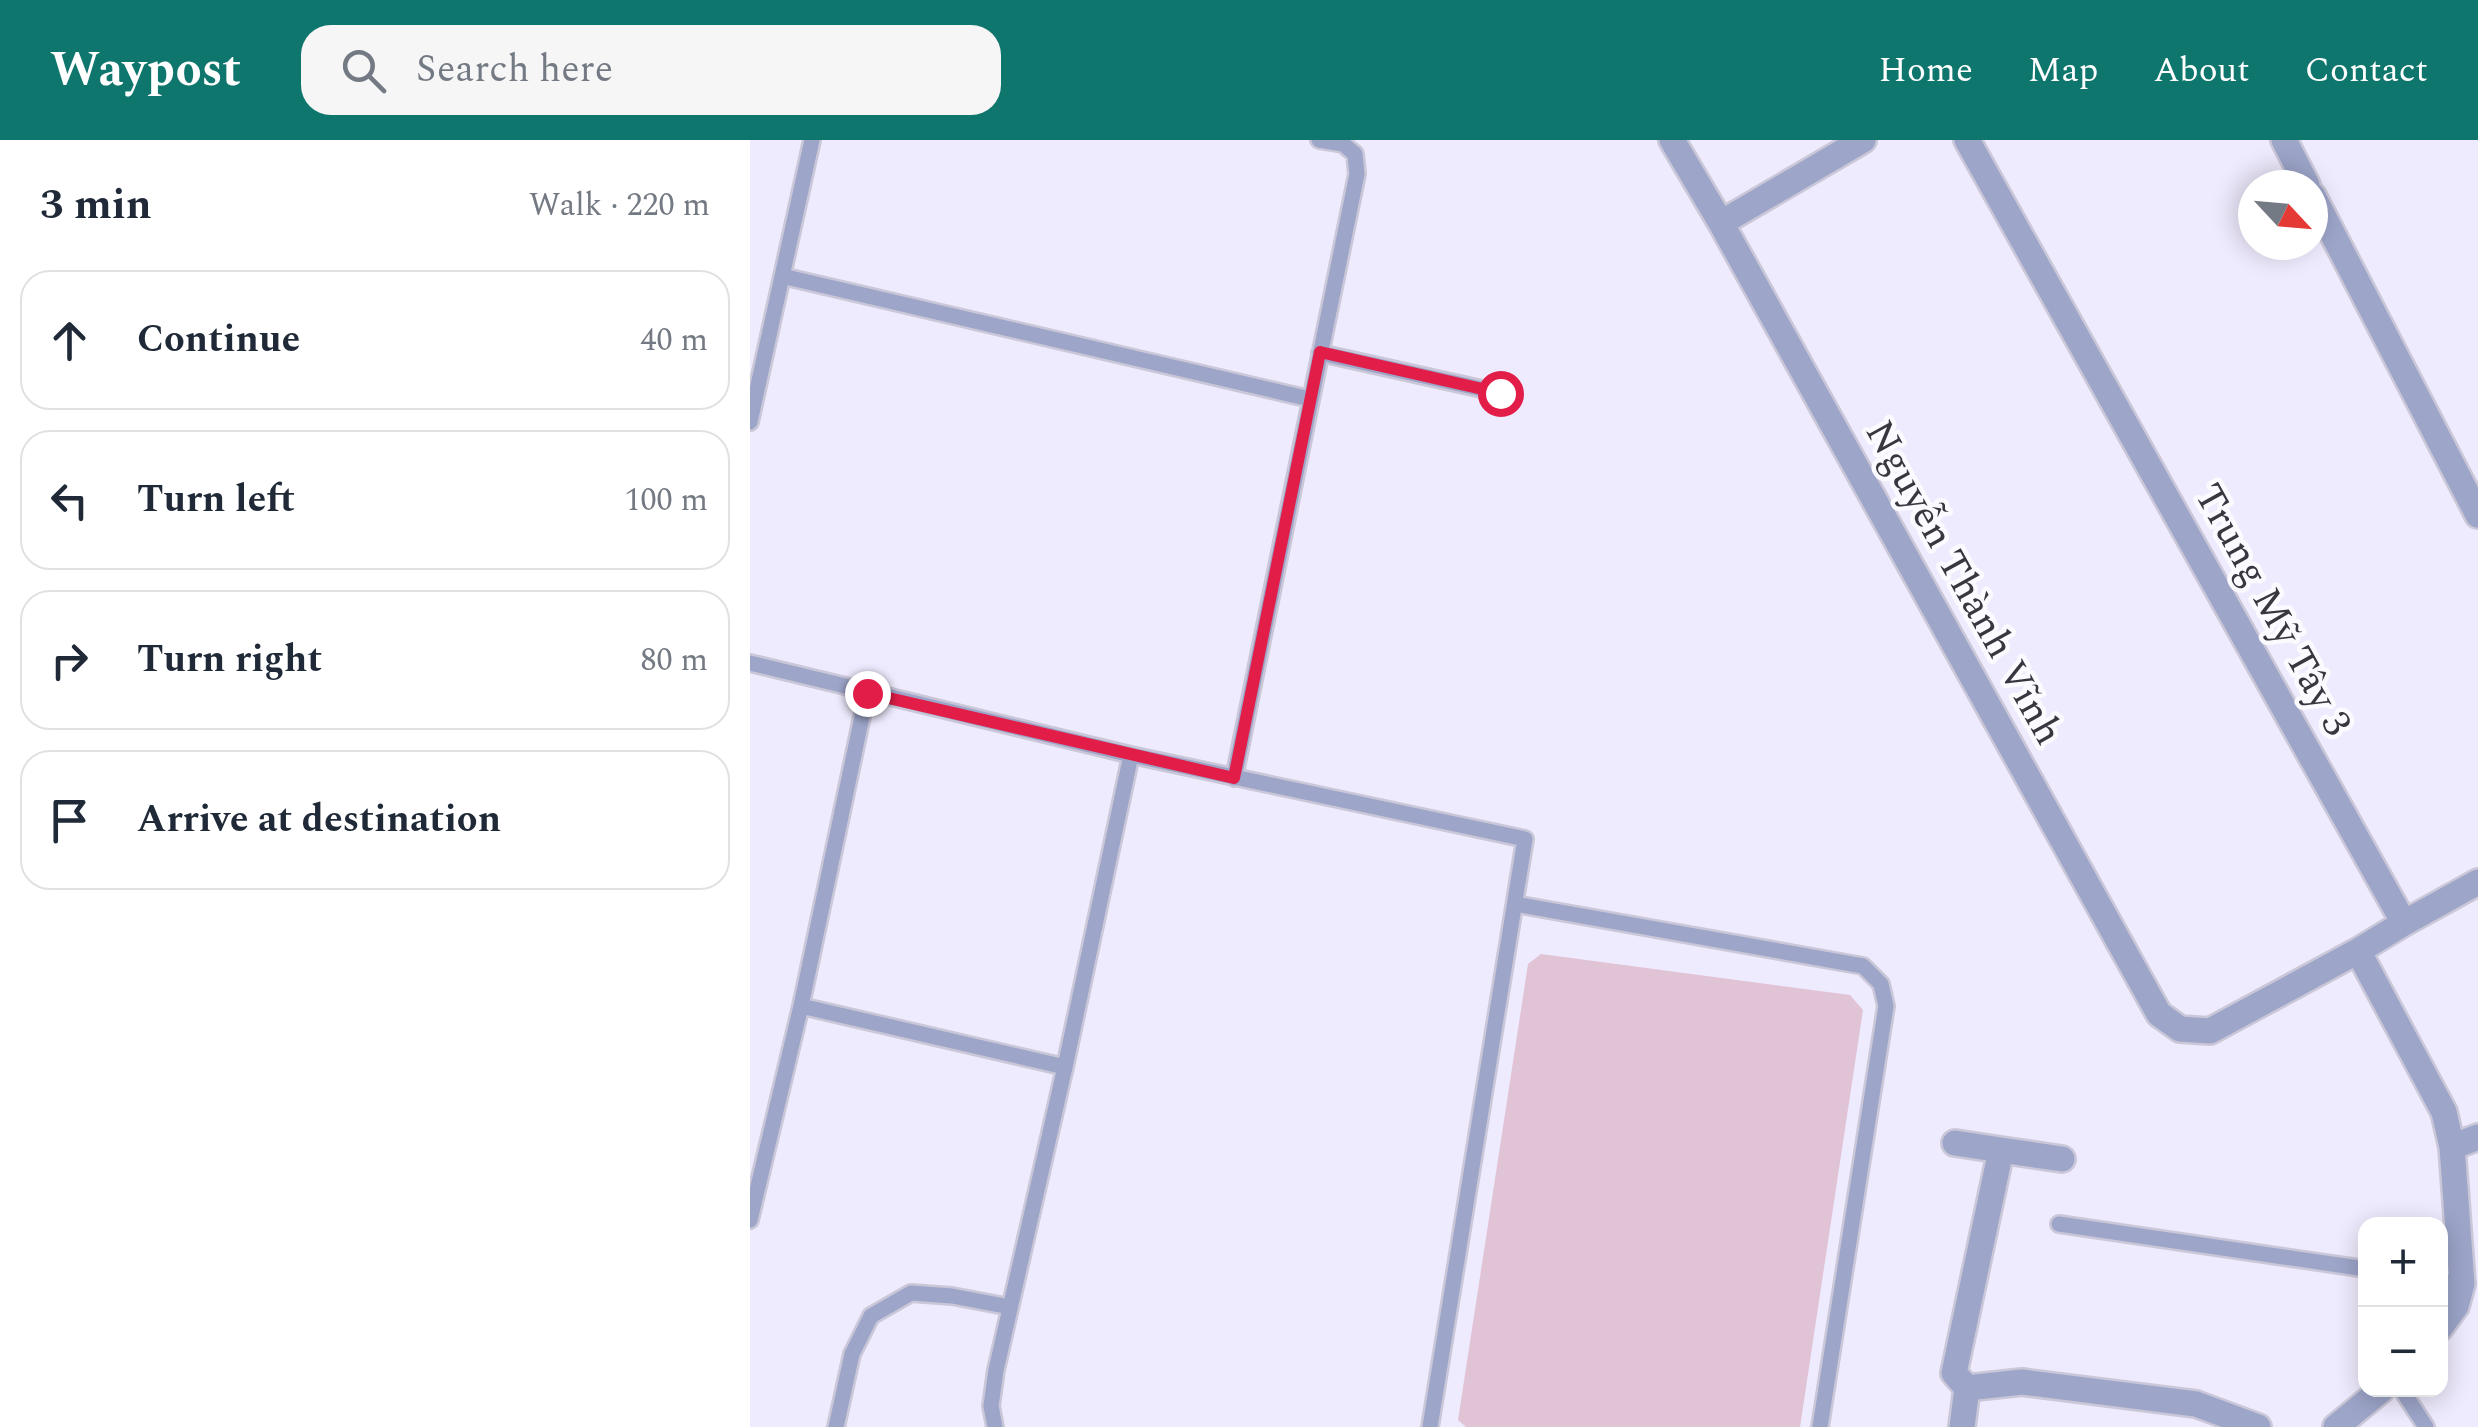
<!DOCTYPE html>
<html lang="en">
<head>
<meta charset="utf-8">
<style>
  :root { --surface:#fff; --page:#f6f6f7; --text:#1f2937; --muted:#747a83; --line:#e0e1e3; --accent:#0f766e }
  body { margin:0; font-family:Spectral,serif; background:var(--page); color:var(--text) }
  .controls { position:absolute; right:30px; bottom:30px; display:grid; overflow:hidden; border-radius:20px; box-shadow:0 5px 25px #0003 }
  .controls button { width:90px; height:90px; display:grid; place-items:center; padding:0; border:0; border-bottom:2px solid var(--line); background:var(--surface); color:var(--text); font:50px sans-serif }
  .compass { position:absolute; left:1488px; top:30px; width:90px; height:90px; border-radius:50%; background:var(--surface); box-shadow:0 5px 25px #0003; rotate:116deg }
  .stop { position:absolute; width:30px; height:30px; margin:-22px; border:8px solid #e11d48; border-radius:50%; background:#fff }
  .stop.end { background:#e11d48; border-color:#fff; box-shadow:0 2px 10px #0008 }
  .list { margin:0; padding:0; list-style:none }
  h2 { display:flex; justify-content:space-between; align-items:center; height:130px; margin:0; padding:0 40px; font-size:42px }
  h2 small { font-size:32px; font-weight:400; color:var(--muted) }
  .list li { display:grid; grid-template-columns:65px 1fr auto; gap:30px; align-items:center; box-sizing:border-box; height:140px; margin:0 20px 20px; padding:0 20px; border:2px solid var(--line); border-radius:30px }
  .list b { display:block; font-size:38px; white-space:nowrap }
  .list em { font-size:32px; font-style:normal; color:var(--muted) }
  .icon { flex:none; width:55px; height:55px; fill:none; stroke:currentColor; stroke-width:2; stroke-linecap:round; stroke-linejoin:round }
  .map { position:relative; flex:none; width:1728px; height:1287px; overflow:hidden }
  header { display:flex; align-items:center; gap:60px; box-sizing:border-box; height:140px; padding:0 50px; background:var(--accent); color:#fff }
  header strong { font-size:48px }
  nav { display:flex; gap:55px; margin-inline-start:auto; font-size:35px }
  .search { width:700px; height:90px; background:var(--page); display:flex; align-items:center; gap:25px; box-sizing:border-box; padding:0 35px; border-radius:30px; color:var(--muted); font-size:38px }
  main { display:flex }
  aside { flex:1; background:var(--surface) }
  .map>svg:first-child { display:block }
</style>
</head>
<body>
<header>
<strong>Waypost</strong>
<div class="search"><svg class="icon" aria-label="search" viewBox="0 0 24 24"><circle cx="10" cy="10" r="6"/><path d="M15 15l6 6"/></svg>Search here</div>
<nav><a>Home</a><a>Map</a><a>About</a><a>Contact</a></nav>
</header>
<main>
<aside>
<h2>3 min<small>Walk · 220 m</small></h2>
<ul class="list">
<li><svg class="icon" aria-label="ahead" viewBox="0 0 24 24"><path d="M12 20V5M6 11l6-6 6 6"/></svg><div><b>Continue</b></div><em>40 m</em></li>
<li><svg class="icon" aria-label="left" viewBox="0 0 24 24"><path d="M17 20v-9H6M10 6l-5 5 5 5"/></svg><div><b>Turn left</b></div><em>100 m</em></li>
<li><svg class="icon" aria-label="right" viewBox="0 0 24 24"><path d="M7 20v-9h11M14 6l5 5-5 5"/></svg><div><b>Turn right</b></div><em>80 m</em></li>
<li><svg class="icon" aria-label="arrive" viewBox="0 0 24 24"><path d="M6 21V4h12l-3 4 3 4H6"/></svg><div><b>Arrive at destination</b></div></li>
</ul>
</aside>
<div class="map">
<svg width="1728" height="1287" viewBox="0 0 1728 1287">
  <rect width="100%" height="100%" fill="#efebfe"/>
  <path fill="#e1c3d6" d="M791 814 1100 855 1113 870 1050 1287H716L708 1280 778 824Z"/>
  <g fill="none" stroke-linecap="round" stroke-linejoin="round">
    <defs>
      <path id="service" d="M32 136 560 259
        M570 213 750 253
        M0 282 62 0
        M0 523 381 615 775 699 680 1287
        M484 638 607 34 605 14 593 4 569 0
        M765 764 1113 826 1131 844 1136 866 1070 1287
        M51 866 315 927
        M0 1080 51 866 117 553
        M1309 1084 1616 1129
        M1690 1141 1712 1144
        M1652 1250 1676 1287
        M86 1287 102 1214 121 1176 161 1153 202 1156 260 1167
        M245 1287 241 1266 246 1230 315 927 381 615"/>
      <path id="minor" d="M922 0 971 83 1409 874 1430 889 1460 891 1608 811 1654 783 1217 0
        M1534 0 1557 45
        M1563 56 1728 375
        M971 83 1113 0
        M1654 783 1728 742
        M1608 811 1694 972 1702 1007 1712 1144 1706 1166 1690 1188
        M1205 1003 1251 1010
        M1702 1007 1728 997
        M1217 1248 1204 1233 1251 1010 1312 1019
        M1212 1287 1217 1248 1272 1242 1446 1264 1508 1287
        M1586 1287 1631 1250"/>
    </defs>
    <use href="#service" stroke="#cac7d8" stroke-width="20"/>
    <use href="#minor" stroke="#cac7d8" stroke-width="30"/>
    <use href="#service" stroke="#9da5c9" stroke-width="15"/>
    <use href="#minor" stroke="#9da5c9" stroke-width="25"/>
  </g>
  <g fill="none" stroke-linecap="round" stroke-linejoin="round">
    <path stroke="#e11d48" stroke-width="12" d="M117 553 484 638 570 212 750 253"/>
  </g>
  <g text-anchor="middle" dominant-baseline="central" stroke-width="9" stroke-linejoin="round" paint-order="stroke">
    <g font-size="40" fill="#38363f" stroke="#fbfaff">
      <text transform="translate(1213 443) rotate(61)">Nguyễn Thành Vĩnh</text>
      <text transform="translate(1522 470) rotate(61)">Trung Mỹ Tây 3</text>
    </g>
  </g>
</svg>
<div class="controls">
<button>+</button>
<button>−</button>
</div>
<svg class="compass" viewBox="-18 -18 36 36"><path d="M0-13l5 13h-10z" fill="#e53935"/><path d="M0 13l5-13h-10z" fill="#747a83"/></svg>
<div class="stop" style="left:750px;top:253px"></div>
<div class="stop end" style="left:117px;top:553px"></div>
</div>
</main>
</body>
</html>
